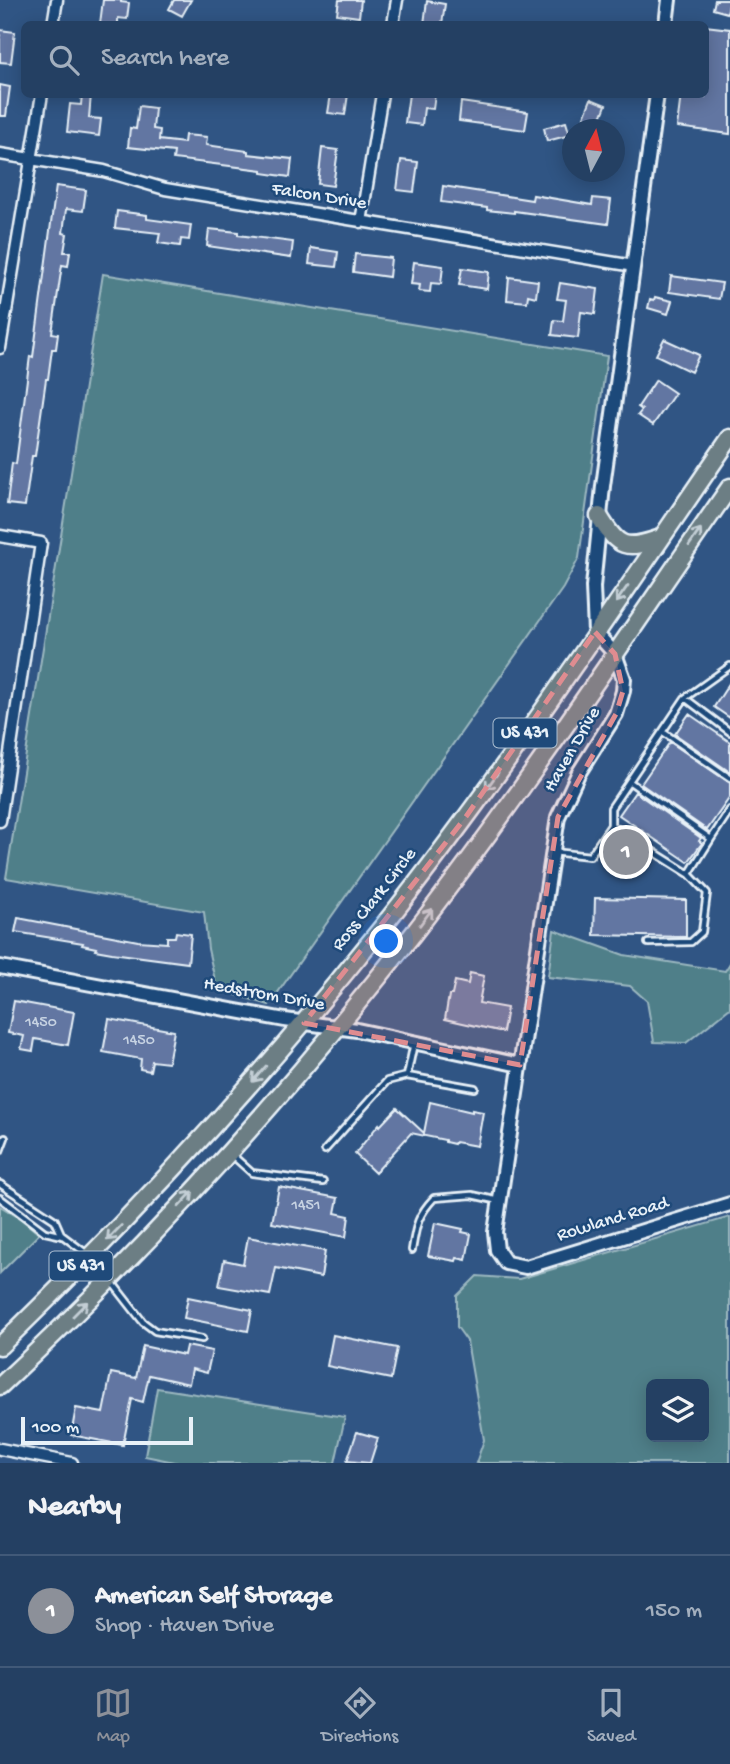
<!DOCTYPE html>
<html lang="en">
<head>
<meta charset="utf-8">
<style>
  :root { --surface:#244063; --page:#304b6c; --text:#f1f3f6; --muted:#a3afbe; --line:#415978; --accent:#8c9099 }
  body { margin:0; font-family:"Gochi Hand",sans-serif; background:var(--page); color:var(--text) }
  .controls { position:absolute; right:21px; bottom:21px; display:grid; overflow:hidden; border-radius:10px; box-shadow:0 4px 18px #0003 }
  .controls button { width:63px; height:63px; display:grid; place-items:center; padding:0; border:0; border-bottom:2px solid var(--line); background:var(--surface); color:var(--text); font:35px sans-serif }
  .compass { position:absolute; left:562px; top:119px; width:63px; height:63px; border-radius:50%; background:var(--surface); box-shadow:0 4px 18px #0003; rotate:7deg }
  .scale { position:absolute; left:21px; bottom:18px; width:172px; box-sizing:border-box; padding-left:7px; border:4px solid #e8f1f8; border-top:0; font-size:19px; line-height:24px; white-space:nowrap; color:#e8f1f8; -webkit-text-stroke:5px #1f4a7a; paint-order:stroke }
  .you { position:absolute; left:387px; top:942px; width:24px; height:24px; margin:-18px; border:5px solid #fff; border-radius:50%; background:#1a73e8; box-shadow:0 0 0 10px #1a73e833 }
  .badge { display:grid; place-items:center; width:46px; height:46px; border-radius:50%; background:var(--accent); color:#fff; font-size:23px; font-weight:700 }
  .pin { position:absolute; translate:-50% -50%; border:4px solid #fff; box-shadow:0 2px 7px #0006 }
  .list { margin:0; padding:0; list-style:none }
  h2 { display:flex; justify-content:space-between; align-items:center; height:91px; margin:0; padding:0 28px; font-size:30px }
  h2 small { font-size:23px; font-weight:400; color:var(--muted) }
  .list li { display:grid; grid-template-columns:46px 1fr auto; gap:21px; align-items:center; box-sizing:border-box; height:112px; padding:0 28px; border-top:2px solid var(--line) }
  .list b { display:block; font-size:26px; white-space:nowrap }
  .list p { margin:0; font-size:23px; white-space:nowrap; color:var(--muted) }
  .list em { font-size:23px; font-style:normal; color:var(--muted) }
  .icon { flex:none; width:38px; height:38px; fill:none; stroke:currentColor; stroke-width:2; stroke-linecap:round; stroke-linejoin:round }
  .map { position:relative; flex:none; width:730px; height:1463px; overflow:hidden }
  .search { position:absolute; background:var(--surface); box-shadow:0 4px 18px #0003; left:21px; right:21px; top:21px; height:77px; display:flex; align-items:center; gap:18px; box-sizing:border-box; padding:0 24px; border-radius:10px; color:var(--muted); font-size:26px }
  .sheet { height:203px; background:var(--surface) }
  nav { display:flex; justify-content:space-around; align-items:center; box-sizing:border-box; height:98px; border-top:2px solid var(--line); background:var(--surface); font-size:19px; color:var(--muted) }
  nav a { display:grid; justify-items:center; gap:4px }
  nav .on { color:var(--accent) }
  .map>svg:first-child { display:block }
</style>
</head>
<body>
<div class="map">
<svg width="730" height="1463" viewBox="0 0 730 1463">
  <rect width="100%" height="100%" fill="#305584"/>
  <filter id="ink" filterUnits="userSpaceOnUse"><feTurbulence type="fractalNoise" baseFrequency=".0143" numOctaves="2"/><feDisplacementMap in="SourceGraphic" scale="14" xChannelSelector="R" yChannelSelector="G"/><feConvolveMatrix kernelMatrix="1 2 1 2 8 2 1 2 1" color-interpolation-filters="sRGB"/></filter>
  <g filter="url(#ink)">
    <path fill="#4f7f89" stroke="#9cb8c0" stroke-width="2" fill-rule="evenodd" d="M103 274 607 356 579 558 563 588 269 1005 217 989 208 949 204 912 6 878Z
      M554 930 624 955 725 971 730 963V1008L686 1043 654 1042 647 1001 630 986 548 977Z
      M0 1206 21 1219 39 1234 0 1273Z
      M730 1217V1463H476L484 1440 467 1341 457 1327V1296L477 1276 519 1279ZM651 1384H704V1437H651Z
      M157 1388 345 1417 335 1463H179L145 1456Z"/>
    <path fill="#6276a2" stroke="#e8f1f8" stroke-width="2" d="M103 0H121V2L129 3 127 19 118 18V24H100Z
      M174 0H191L182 16 169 9Z
      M339 0H361L359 17 337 14Z
      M715 0H730L727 13 713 9Z
      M427 1 445 4 442 24H424Z
      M705 26 730 29V134L677 127 681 94 705 97Z
      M0 30 15 32 11 63 0 62Z
      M0 85 10 87 6 116H0Z
      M82 94H91L89 118 101 119 99 136 67 132 70 104 81 105Z
      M331 94H348L345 115 328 113Z
      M409 94H435L433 109 424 108 422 125 405 123Z
      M591 99 606 105 599 123 584 117Z
      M461 102 528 112 525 130 459 121Z
      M139 106 155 108 153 129 160 130 159 140 184 143 185 135 207 137 206 145 248 151V154L292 159 290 177 262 173V170L173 159 174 152 128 147 130 128 136 129Z
      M566 122 570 135 547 141 544 128Z
      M322 148 338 150 333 186 318 184Z
      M401 160 418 162 414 192 397 190Z
      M56 186 86 190 83 211 66 209 63 233 67 234 64 252H70L68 266 62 265 52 333 58 334 56 349H52L48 379H46L35 456H32L25 506 7 504 12 463 16 464 30 356 33 357Z
      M443 186 532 200 533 195 592 205 593 198 611 200 608 224 514 211V213L487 210V208L441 202Z
      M117 211 147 215V219L191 225 189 240 181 239 180 246 158 243 160 233 115 228Z
      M209 229 238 232V235L293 242 291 258 207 246Z
      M311 248 338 252 336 267 309 264Z
      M355 254 391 258 389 277 353 272Z
      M414 262 443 266 441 284 431 283 430 292 419 291 420 285 411 284Z
      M462 268 489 272 487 289 459 285Z
      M671 276 722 283 719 299 669 292Z
      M509 277 538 281 536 297 528 295 527 302 507 300Z
      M560 283 598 289 595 314 581 312 578 338 552 335 554 320 563 321 566 300 557 299Z
      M655 297 672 301 668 314 648 308 650 299 654 300Z
      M664 339 699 355 691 372 656 355Z
      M656 380 675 393 653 425 638 415 642 410 638 407Z
      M730 682V718L714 707Z
      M689 714 730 742V772L675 734Z
      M670 742 730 783V797L707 830 641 784Z
      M635 792 701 838 699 841 702 843 688 862 619 815Z
      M625 843 648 859 638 873 615 857Z
      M595 898 686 900V937L594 935Z
      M18 918 138 941 167 943V937H175L176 932 191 934 188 963 112 953 95 950 96 948 82 945 83 943 15 932Z
      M470 973 484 976 479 1003 507 1008 503 1032 445 1019 449 995H452L455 981 468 984Z
      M14 1001 74 1012 68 1045 35 1039 33 1051 21 1049 24 1036 8 1033Z
      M109 1019 174 1031 168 1063 152 1061 150 1071 140 1069 141 1059 103 1052Z
      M430 1102 472 1112V1110L483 1112 477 1146 455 1142 454 1144 445 1142V1140L411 1133 375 1173 355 1154 379 1124 380 1126 397 1108 424 1133Z
      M279 1187 338 1198 335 1213 349 1216 346 1237 272 1223Z
      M435 1223 463 1229 462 1232 471 1234 466 1260 457 1258 456 1261 428 1256Z
      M248 1237 325 1251 321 1277 276 1268 270 1295 219 1286 224 1260 243 1264Z
      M188 1297 252 1310 248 1331 184 1318Z
      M333 1335 397 1348 391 1379 327 1366Z
      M143 1346 184 1355 186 1346 212 1351 207 1373 192 1369 189 1384 149 1375 143 1402 132 1399 123 1445 71 1435 76 1408 103 1413 111 1373 136 1378Z
      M357 1432 378 1438 370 1463 347 1461Z"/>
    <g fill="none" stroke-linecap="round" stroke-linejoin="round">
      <defs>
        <path id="service" d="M685 698 730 732
          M663 732 730 778
          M630 782 711 839 730 810
          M611 825 689 874
          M553 852 590 856 611 825V808L685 698 730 666
          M648 943 691 942 702 932 707 893 689 874 711 839
          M414 1043 407 1076 475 1088
          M325 1150 387 1081 407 1076
          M0 1151 5 1138
          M232 1155 252 1173 323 1182
          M0 1184 55 1220 62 1236
          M0 1198 45 1232 63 1236 87 1254
          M412 1250C416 1226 417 1216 434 1198L472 1195 499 1201
          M94 1259 143 1322 155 1331 202 1339"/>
        <path id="minor" d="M53 24 57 0
          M393 24 397 0
          M0 154 104 171 165 189 634 266
          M361 222 382 94
          M0 348 42 94
          M0 536 41 543 0 821
          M0 1449 72 1463"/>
        <path id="tertiary" d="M666 24 669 0
          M657 94 603 486 593 587 595 632 615 654 624 679 623 691 616 714 578 774 558 817 495 1232 497 1250 506 1263 526 1267 730 1204
          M0 967 285 1020 357 1030 520 1065"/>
        <path id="trunk" d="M599 516C619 549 625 550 661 538
          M0 1346C136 1214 265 1074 383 926 507 770 617 602 730 438
          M0 1386C149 1247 287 1094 413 934 525 790 626 637 730 487"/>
      </defs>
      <use href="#service" stroke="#e8f1f8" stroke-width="10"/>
      <use href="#minor" stroke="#e8f1f8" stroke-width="15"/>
      <use href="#tertiary" stroke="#e8f1f8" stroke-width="18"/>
      <use href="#trunk" stroke="#e8f1f8" stroke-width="21"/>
      <use href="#service" stroke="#1f4a7a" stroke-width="4.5"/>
      <use href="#minor" stroke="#1f4a7a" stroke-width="10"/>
      <use href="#tertiary" stroke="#1f4a7a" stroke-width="12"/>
      <use href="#trunk" stroke="#6c7e84" stroke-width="16"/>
    </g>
    <defs><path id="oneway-shaft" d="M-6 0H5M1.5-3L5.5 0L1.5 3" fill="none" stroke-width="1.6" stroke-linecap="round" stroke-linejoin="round" transform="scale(1.75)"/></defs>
    <g stroke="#c3ced5">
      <use href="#oneway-shaft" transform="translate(695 537) rotate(-55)"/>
      <use href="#oneway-shaft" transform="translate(622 594) rotate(125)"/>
      <use href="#oneway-shaft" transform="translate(492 781) rotate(126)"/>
      <use href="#oneway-shaft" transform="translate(426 917) rotate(-53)"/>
      <use href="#oneway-shaft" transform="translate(259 1074) rotate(131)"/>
      <use href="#oneway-shaft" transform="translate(186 1199) rotate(-47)"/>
      <use href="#oneway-shaft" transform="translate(114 1233) rotate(134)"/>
      <use href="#oneway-shaft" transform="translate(80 1309) rotate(-45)"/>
    </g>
  </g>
  <path fill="#df8c90" fill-opacity="0.2" stroke="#df8c90" stroke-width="5" stroke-dasharray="14 9" stroke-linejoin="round" d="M595 632 615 654 623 691 616 714 558 817 520 1065 304 1023 465 818Z"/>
  <g text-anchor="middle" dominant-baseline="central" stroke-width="5" stroke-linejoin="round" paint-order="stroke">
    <g font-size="16" fill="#c6d2e2">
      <text x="41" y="1023">1450</text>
      <text x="139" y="1041">1450</text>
      <text x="306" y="1206">1451</text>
    </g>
    <g fill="#1f4a7a" stroke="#acbfd2" stroke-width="2">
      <rect x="493.5" y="718.5" width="63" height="29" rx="5"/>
      <rect x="49.5" y="1251.5" width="63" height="29" rx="5"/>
    </g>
    <g font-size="18" font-weight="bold" fill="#e8f1f8">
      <text x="525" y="733">US 431</text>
      <text x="81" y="1266">US 431</text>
    </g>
    <g font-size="19" fill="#e8f1f8" stroke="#1f4a7a">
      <text transform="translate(319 197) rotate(9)">Falcon Drive</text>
      <text transform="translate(573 750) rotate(-60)">Haven Drive</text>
      <text transform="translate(375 900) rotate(-52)">Ross Clark Circle</text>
      <text transform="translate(264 995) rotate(10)">Hedstrom Drive</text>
      <text transform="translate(613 1220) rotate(-17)">Rowland Road</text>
    </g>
  </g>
</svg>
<div class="controls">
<button><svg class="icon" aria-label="layers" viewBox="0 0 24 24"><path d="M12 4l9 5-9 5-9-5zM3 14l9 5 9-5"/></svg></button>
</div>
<svg class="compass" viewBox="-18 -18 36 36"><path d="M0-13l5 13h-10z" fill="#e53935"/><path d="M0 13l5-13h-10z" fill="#a3afbe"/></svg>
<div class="scale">100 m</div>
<div class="you"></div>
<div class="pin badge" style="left:626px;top:852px">1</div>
<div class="search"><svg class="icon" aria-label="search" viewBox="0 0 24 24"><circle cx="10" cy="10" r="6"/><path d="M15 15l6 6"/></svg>Search here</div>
</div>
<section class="sheet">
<h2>Nearby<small></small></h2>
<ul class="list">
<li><span class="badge">1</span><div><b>American Self Storage</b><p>Shop · Haven Drive</p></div><em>150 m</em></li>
</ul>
</section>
<nav>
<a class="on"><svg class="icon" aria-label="map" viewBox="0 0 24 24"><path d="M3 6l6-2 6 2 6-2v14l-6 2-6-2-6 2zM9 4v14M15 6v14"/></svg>Map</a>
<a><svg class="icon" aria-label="directions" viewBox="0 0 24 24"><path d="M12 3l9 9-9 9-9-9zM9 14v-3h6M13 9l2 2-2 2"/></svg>Directions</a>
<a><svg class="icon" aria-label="saved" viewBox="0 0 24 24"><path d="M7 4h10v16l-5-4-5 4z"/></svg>Saved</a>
</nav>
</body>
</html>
